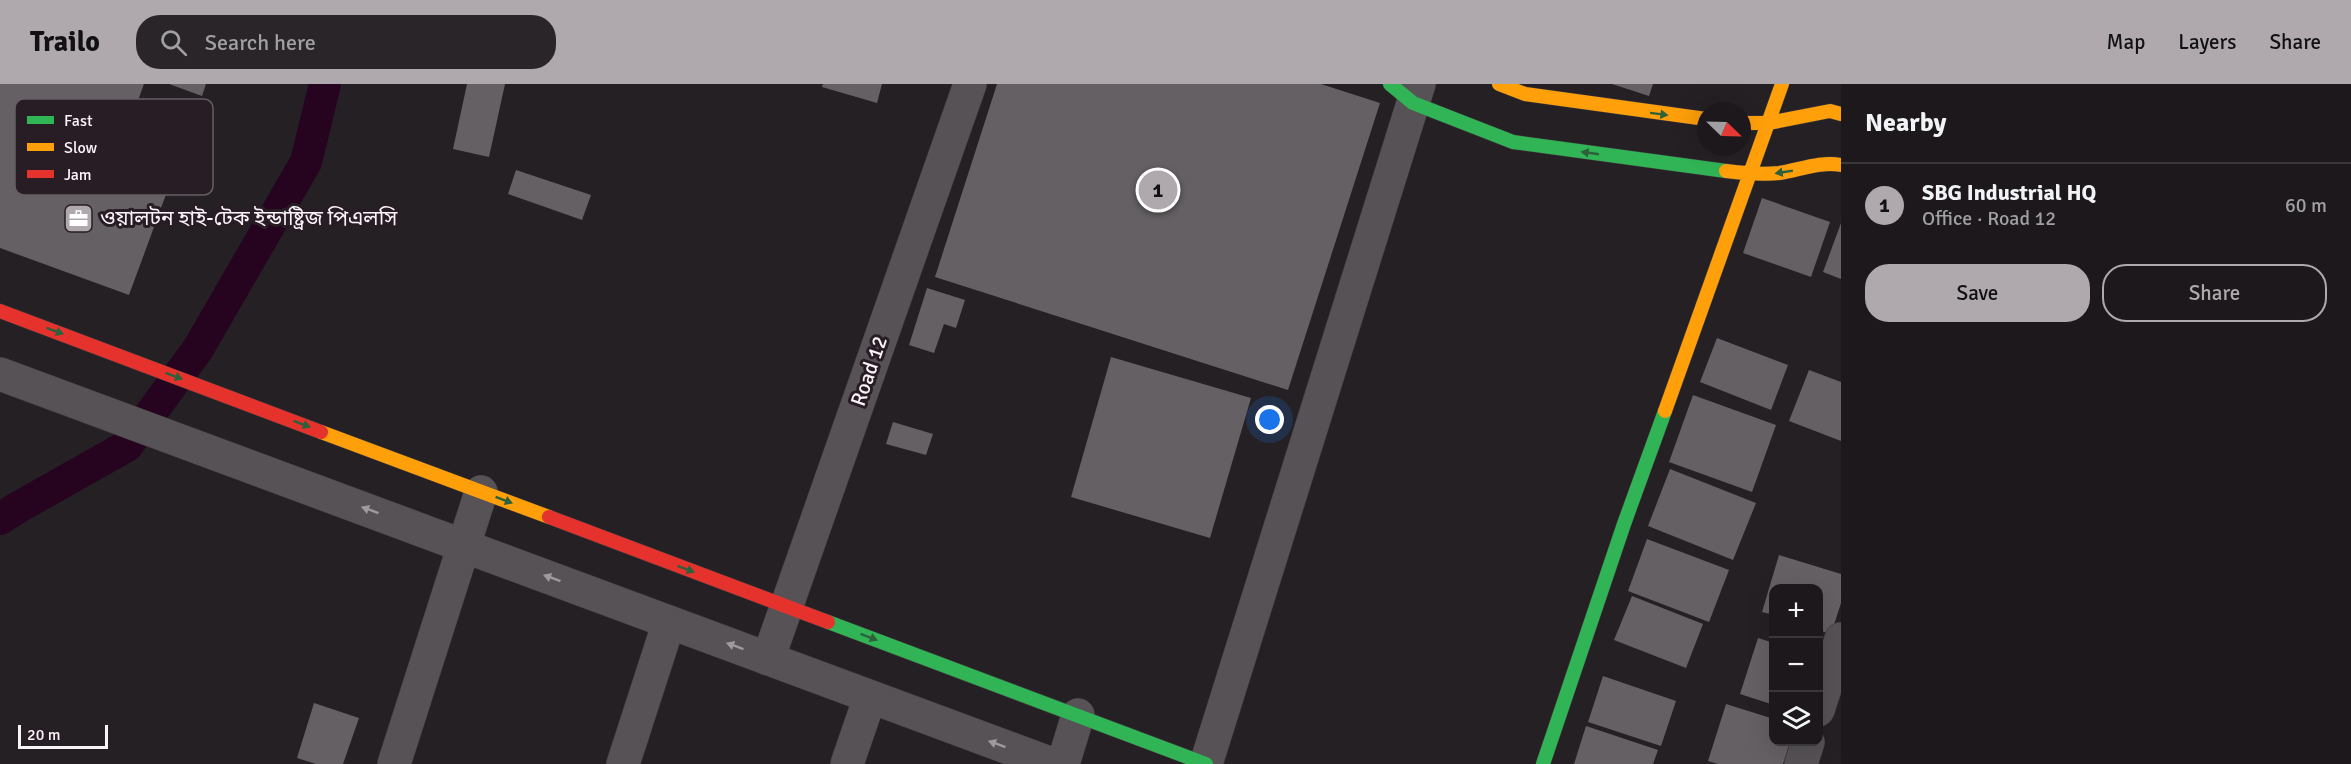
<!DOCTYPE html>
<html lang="en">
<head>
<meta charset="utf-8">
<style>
  :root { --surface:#1c181b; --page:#292528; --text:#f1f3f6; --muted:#a0a0a3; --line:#3a373a; --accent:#afa9ae }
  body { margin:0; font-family:Signika,"Noto Sans Bengali",sans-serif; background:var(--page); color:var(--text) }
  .controls { position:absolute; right:18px; bottom:18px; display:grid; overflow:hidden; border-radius:12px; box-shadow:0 6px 24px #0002 }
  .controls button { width:54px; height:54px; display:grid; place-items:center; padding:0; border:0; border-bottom:2px solid var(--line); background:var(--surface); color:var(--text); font:30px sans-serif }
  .compass { position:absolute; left:1697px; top:18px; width:54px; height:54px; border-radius:50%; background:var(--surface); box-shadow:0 6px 24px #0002; rotate:113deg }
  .scale { position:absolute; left:18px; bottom:15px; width:90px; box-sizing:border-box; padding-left:6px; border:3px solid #faf3f8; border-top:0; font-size:16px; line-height:21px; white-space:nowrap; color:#faf3f8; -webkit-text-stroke:4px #281d25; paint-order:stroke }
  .you { position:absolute; left:1270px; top:336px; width:21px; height:21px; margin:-15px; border:4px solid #fff; border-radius:50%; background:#1a73e8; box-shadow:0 0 0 9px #1a73e833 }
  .badge { display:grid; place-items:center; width:39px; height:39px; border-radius:50%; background:var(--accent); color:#111; font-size:20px; font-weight:700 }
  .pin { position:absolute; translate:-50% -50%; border:3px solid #fff; box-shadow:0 2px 6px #0006 }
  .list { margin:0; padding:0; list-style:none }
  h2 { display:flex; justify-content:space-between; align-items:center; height:78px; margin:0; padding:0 24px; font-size:26px }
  h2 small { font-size:20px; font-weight:400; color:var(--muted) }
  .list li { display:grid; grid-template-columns:39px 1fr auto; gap:18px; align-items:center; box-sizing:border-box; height:84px; padding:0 24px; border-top:2px solid var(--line) }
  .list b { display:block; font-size:22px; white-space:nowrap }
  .list p { margin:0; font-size:20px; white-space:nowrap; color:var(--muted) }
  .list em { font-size:20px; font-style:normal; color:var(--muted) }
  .actions { display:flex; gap:12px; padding:18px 24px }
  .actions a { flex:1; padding:14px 0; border:2px solid var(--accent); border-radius:24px; text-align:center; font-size:21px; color:var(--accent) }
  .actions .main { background:var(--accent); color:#111 }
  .icon { flex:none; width:33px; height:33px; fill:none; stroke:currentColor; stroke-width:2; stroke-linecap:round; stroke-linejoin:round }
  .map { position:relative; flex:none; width:1841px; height:680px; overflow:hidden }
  header { display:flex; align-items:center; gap:36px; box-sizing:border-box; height:84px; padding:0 30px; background:var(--accent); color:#111 }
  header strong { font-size:28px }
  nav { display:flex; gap:33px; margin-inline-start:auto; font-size:21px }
  .search { width:420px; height:54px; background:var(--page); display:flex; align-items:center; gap:15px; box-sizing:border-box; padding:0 21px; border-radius:24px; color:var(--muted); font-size:22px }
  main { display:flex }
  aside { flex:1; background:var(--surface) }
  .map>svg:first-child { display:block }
</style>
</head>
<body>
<header>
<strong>Trailo</strong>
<div class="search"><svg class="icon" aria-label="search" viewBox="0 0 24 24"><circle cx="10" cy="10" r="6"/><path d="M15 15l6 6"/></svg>Search here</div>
<nav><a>Map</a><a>Layers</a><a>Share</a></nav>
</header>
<main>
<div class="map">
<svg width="1841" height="680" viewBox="0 0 1841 680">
  <rect width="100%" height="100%" fill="#252024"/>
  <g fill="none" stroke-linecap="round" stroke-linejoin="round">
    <path stroke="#26031f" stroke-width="32" d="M0 435 17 424 127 362 198 265 306 78 325 0"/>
  </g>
  <path fill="#646063" d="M0 0H144L113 85 168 105 129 211 0 164Z
    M169 0H206L202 12Z
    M467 0H505L489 73 453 65Z
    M823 0H882L877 19 822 3Z
    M997 0H1321L1380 19 1288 306 935 193Z
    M1612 0H1653L1649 12Z
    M516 86 591 111 582 136 508 110Z
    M1762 114 1830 138 1811 193 1743 169Z
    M1841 139V195L1823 188Z
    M927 204 965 216 956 244 944 240 934 269 909 261Z
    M1717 254 1788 281 1771 326 1700 298Z
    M1111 273 1251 314 1210 454 1071 413Z
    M1809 286 1841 298V357L1789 337Z
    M1693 311 1776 341 1752 408 1669 378Z
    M893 338 933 350 926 371 886 360Z
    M1670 385 1756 419 1733 476 1648 442Z
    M1647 455 1729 486 1709 538 1628 507Z
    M1779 471 1841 490V519L1831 550 1818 546V504H1774V531L1762 528Z
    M1632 512 1703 540 1686 584 1614 556Z
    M1758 554 1774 559V621L1740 610Z
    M1603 592 1676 617 1661 662 1588 638Z
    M314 619 359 634 343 680H316L297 674Z
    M1726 620 1774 635V658H1790L1783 680H1718L1708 677Z
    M1586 642 1658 666 1653 680H1574Z"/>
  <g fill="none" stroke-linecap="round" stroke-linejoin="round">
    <defs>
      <path id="street" d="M0 290 1052 680
        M768 575 970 0
        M1818 626 1841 555
        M394 680 481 408
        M623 680 669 538
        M847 680 870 613
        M1063 680 1078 631
        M1206 680 1419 0
        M1801 680 1808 658"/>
      <path id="fast" d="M1390 0 1413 19 1513 58 1726 87
        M828 538 1206 680
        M1543 680 1624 440 1665 327"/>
      <path id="slow" d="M1499 0 1525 10 1706 35
        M1742 39H1769L1830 27 1841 30
        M1726 87C1743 89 1761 91 1779 89 1799 86 1821 77 1841 81
        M1665 327 1782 0
        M321 348 549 433"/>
      <path id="jam" d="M0 227 321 348
        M549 433 828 538"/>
    </defs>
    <use href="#street" stroke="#413c40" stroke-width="34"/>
    <use href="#fast" stroke="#413c40" stroke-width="15"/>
    <use href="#slow" stroke="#413c40" stroke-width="15"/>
    <use href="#jam" stroke="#413c40" stroke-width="15"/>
    <use href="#street" stroke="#565255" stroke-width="33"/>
    <use href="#fast" stroke="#30b455" stroke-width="14"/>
    <use href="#slow" stroke="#ff9f0a" stroke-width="14"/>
    <use href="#jam" stroke="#e5322d" stroke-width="14"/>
  </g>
  <defs><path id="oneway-solid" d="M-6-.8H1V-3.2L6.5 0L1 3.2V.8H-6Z" transform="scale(1.5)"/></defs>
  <g fill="#2c613b">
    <use href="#oneway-solid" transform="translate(1659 30) rotate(7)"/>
    <use href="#oneway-solid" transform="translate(1590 69) rotate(-172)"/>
    <use href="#oneway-solid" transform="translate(1784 88) rotate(171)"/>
    <use href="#oneway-solid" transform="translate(55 247) rotate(20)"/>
    <use href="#oneway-solid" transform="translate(174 292) rotate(21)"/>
    <use href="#oneway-solid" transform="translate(302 340) rotate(21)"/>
    <use href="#oneway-solid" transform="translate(504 416) rotate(21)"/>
    <use href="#oneway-solid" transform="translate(686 485) rotate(21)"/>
    <use href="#oneway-solid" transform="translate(869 553) rotate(21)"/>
  </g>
  <g fill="#a09a9e">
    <use href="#oneway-solid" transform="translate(370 426) rotate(-160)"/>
    <use href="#oneway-solid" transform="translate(552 494) rotate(-160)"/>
    <use href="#oneway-solid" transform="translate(735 562) rotate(-160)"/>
    <use href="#oneway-solid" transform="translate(997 660) rotate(-160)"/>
  </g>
  <defs>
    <symbol id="office-square" viewBox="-11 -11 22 22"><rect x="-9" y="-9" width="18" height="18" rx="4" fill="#afa9ae" stroke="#281d25"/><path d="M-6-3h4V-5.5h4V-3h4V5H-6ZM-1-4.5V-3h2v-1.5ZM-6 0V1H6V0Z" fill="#fff"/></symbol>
  </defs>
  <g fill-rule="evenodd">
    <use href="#office-square" x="62" y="118" width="33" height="33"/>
  </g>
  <g text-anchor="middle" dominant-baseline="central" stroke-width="6" stroke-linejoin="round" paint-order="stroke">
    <g font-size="21" fill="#faf3f8" stroke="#281d25" text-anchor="start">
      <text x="100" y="134">ওয়ালটন হাই-টেক ইন্ডাষ্ট্রিজ পিএলসি</text>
    </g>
    <g font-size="21" fill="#faf3f8" stroke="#281d25">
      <text transform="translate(869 287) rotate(-71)">Road 12</text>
    </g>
  </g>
  <rect x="15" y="15" width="198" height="96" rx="9" fill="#281d25" stroke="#675d64" stroke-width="1.5"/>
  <rect x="27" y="32" width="27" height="8" fill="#30b455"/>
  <rect x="27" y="59" width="27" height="8" fill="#ff9f0a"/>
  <rect x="27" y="86" width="27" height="8" fill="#e5322d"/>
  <g font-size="16" fill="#faf3f8">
    <text x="64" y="42">Fast</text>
    <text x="64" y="69">Slow</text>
    <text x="64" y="96">Jam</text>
  </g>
</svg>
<div class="controls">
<button>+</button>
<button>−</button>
<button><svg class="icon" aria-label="layers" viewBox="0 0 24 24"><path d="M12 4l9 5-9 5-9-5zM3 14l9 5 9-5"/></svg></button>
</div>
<svg class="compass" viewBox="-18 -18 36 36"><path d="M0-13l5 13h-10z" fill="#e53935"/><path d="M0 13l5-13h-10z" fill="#a0a0a3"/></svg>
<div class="scale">20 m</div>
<div class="you"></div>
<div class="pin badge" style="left:1158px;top:106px">1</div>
</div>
<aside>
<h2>Nearby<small></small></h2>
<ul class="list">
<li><span class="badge">1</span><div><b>SBG Industrial HQ</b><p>Office · Road 12</p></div><em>60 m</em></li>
</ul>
<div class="actions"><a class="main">Save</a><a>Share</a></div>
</aside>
</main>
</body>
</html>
